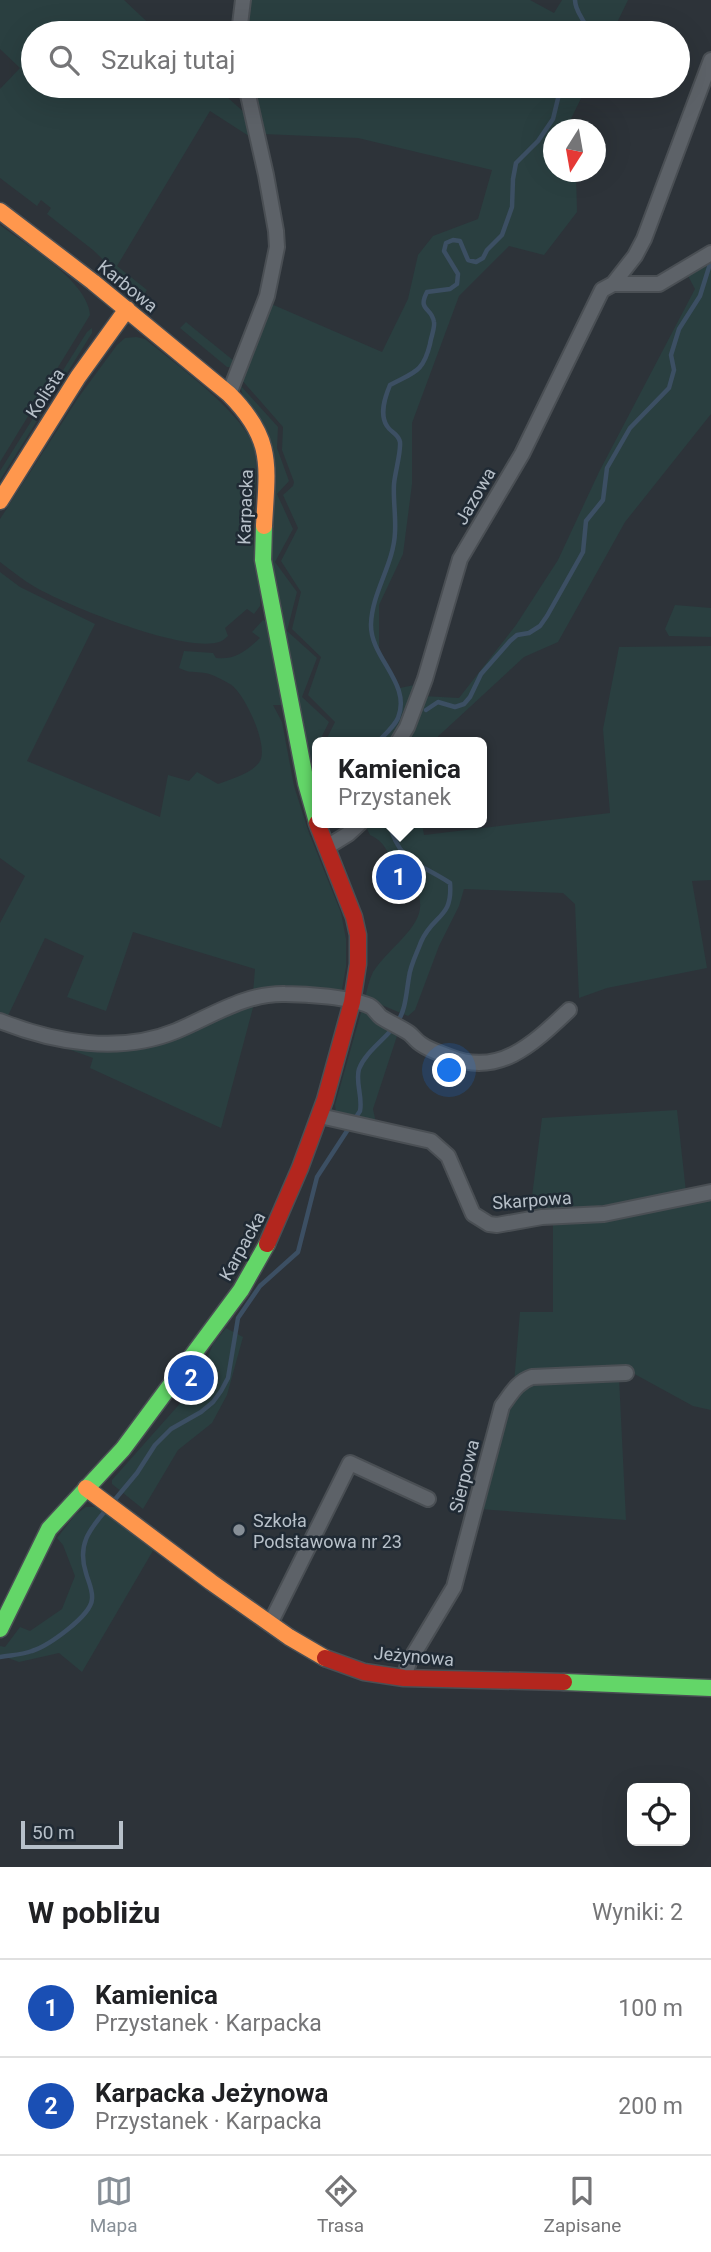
<!DOCTYPE html>
<html lang="pl">
<head>
<meta charset="utf-8">
<style>
  :root { --surface:#fff; --page:#f6f6f6; --text:#202124; --muted:#757577; --line:#e0e0e0; --accent:#878f97 }
  body { margin:0; font-family:Roboto,sans-serif; background:var(--page); color:var(--text) }
  .controls { position:absolute; right:21px; bottom:21px; display:grid; overflow:hidden; border-radius:10px; box-shadow:0 7px 28px #0002 }
  .controls button { width:63px; height:63px; display:grid; place-items:center; padding:0; border:0; border-bottom:2px solid var(--line); background:var(--surface); color:var(--text); font:35px sans-serif }
  .compass { position:absolute; left:543px; top:119px; width:63px; height:63px; border-radius:50%; background:var(--surface); box-shadow:0 7px 28px #0002; rotate:191deg }
  .scale { position:absolute; left:21px; bottom:18px; width:102px; box-sizing:border-box; padding-left:7px; border:4px solid #b7c0c9; border-top:0; font-size:19px; line-height:24px; white-space:nowrap; color:#b7c0c9; -webkit-text-stroke:5px #202a34; paint-order:stroke }
  .you { position:absolute; left:450px; top:1071px; width:24px; height:24px; margin:-18px; border:5px solid #fff; border-radius:50%; background:#1a73e8; box-shadow:0 0 0 10px #1a73e833 }
  .badge { display:grid; place-items:center; width:46px; height:46px; border-radius:50%; background:var(--accent); color:#fff; font-size:23px; font-weight:700 }
  .pin { position:absolute; translate:-50% -50%; border:4px solid #fff; box-shadow:0 2px 7px #0006 }
  .popup { position:absolute; left:312px; top:737px; width:175px; height:91px; box-sizing:border-box; display:grid; place-content:center; border-radius:10px; background:var(--surface); filter:drop-shadow(0 2px 5px #0005); font-size:23px; white-space:nowrap; color:var(--muted) }
  .popup b { font-size:26px; color:var(--text) }
  .popup::after { content:''; position:absolute; left:50%; top:100%; margin-left:-14px; border:14px solid transparent; border-top-color:var(--surface) }
  .list { margin:0; padding:0; list-style:none }
  h2 { display:flex; justify-content:space-between; align-items:center; height:91px; margin:0; padding:0 28px; font-size:30px }
  h2 small { font-size:23px; font-weight:400; color:var(--muted) }
  .list li { display:grid; grid-template-columns:46px 1fr auto; gap:21px; align-items:center; box-sizing:border-box; height:98px; padding:0 28px; border-top:2px solid var(--line) }
  .list b { display:block; font-size:26px; white-space:nowrap }
  .list p { margin:0; font-size:23px; white-space:nowrap; color:var(--muted) }
  .list em { font-size:23px; font-style:normal; color:var(--muted) }
  .icon { flex:none; width:38px; height:38px; fill:none; stroke:currentColor; stroke-width:2; stroke-linecap:round; stroke-linejoin:round }
  .map { position:relative; flex:none; width:711px; height:1867px; overflow:hidden }
  .search { position:absolute; background:var(--surface); box-shadow:0 7px 28px #0002; left:21px; right:21px; top:21px; height:77px; display:flex; align-items:center; gap:18px; box-sizing:border-box; padding:0 24px; border-radius:38px; color:var(--muted); font-size:26px }
  .sheet { height:287px; background:var(--surface) }
  nav { display:flex; justify-content:space-around; align-items:center; box-sizing:border-box; height:98px; border-top:2px solid var(--line); background:var(--surface); font-size:19px; color:var(--muted) }
  nav a { display:grid; justify-items:center; gap:4px }
  nav .on { color:var(--accent) }
  .map>svg:first-child { display:block }
</style>
</head>
<body>
<div class="map">
<svg width="711" height="1867" viewBox="0 0 711 1867">
  <rect width="100%" height="100%" fill="#2d3339"/>
  <path fill="#2a3f40" d="M0 0H124L159 33H33V86H215L247 115 255 140 210 111 117 266 147 290 142 297 93 250 47 214 51 208 41 200 37 206 0 178V89L20 68 0 49Z
    M247 0H530L554 13 562 0H628L612 33H243Z
    M250 86H587L566 129 554 130V172H576L577 212 544 255 509 246 459 296 412 423V484L403 554 379 605V649L400 688 419 684 392 742H325L335 722 308 695 321 657 292 629 301 592 281 561 298 528 283 495 293 486 294 482 282 450 283 427 241 379 269 303 382 352 408 299 418 255 433 236 478 219 492 170 358 138 263 134Z
    M0 225C26 245 88 281 90 315L0 462Z
    M711 258V414L625 522 558 642 524 657 432 742H403L423 696 459 698 516 625 558 560 599 472 695 289 687 274Z
    M186 322 234 361 230 367H227L180 328Z
    M92 328V333L0 480V471L87 332Z
    M136 337 145 339C173 362 250 417 255 452 259 481 252 509 253 538 253 559 263 586 260 606L254 614 247 609 225 628 228 636C225 638 223 641 219 642 184 653 68 606 35 587 23 580 12 571 0 562V519L78 398 117 345 125 338Z
    M240 385 278 427 277 448 289 481 277 494 293 529 275 562 297 592 287 631 317 658 302 697 329 722 319 742H317L312 757 317 764 315 779 317 797 271 562 272 503Z
    M0 572 20 587 95 624 27 761 160 817 168 775 189 781 197 772 218 784C231 779 253 773 260 761 269 745 244 692 230 684 223 680 212 674 205 673 194 671 191 674 179 668L184 651 213 653 216 658C235 660 246 651 260 638L252 632 263 620 266 621 282 705H273L282 722 294 786 309 833 341 913 346 939V967L341 995 253 993 255 969 133 932 106 1011 67 997 84 956 45 938 6 1020 0 1016V923L25 876 0 858Z
    M675 605 711 608V637L669 636 665 629Z
    M711 646V880L692 881 707 968 607 988 579 998 575 904 563 893 464 889 459 906 439 946 415 1010 408 1016 365 998C367 990 369 980 373 972 400 933 449 915 398 867 386 855 388 843 370 835L366 827 368 823H422L424 835 610 813 603 729 619 647Z
    M255 1000 221 1128 90 1068 93 1058 57 1045 111 1048Z
    M362 1009 403 1034 397 1036 373 1109 376 1123 336 1113 335 1105Z
    M677 1110 686 1192 600 1206 530 1212 542 1118Z
    M711 1198V1410L693 1406 629 1371 514 1383 520 1312H553V1224L613 1219Z
    M226 1328 243 1337 227 1395 212 1423 178 1450 143 1509 112 1484V1480L184 1399 205 1369 204 1367 213 1344Z
    M619 1378 626 1520 479 1509 505 1408 523 1385Z
    M86 1507H99L154 1549 82 1672 59 1653 19 1662 0 1655V1646L5 1647 20 1627 30 1631 62 1609 75 1576 63 1545 57 1538 75 1515Z"/>
  <g fill="none" stroke-linecap="round" stroke-linejoin="round">
    <path stroke="#3c4f63" stroke-width="4.5" d="M575 0C575 13 586 20 588 33
      M426 710 438 702 455 707 464 704 470 697 481 674 510 641 517 635 529 633 540 626 547 616 583 552 586 521 603 500 607 468 630 428 669 388 674 370 671 355 679 329 700 296 710 264
      M378 742C384 735 394 727 398 718 412 683 370 658 371 624 372 592 394 564 395 532 396 516 393 500 394 484 395 472 401 453 400 442 398 433 391 433 387 426 379 414 385 397 390 385 414 372 423 373 430 344 431 337 435 328 434 322 432 307 417 311 427 292L450 289 457 284 458 274 444 251 446 243 453 240 460 241 468 260 476 262 483 258 487 250 502 235 512 207 513 179 516 163 538 141 553 119 561 86
      M112 1503 137 1473 155 1445 171 1429 201 1412 213 1402 221 1391 228 1378 238 1318 260 1286 298 1252 317 1177 360 1111C363 1097 355 1082 359 1069 366 1051 386 1039 397 1023 406 1009 406 994 409 977 410 966 417 953 421 942 433 914 453 919 450 883 418 862 400 864 389 823
      M0 1657C11 1655 21 1655 32 1651 48 1646 91 1616 92 1599 93 1590 88 1581 86 1573 77 1545 89 1530 106 1510"/>
    <defs>
      <path id="street" d="M239 33 243 0
        M613 284 635 256 644 239 711 60
        M229 394 267 296 277 247 276 231 266 175 246 86
        M398 742 407 727 425 679 460 559 522 454 602 290 613 284H659L711 253
        M327 847 348 834 360 823
        M0 1021C55 1043 120 1054 176 1031 212 1016 245 993 285 994 307 994 350 997 370 1006 374 1008 377 1014 381 1017 390 1023 400 1027 409 1033 413 1036 416 1041 421 1044 429 1050 440 1053 450 1057 500 1077 534 1043 569 1010
        M320 1116 431 1141 448 1156 473 1214 489 1224 497 1225 542 1217 604 1214 711 1192
        M270 1624 350 1463 428 1499
        M404 1678 409 1662 454 1587 502 1406C511 1394 517 1382 532 1377L626 1373"/>
      <path id="fast" d="M264 526 263 560 306 783 317 822
        M0 1629 49 1529 123 1449 241 1290 267 1244
        M564 1682 711 1688"/>
      <path id="slow" d="M0 211 93 282 229 394C275 440 267 467 264 526
        M0 501 78 377 127 309
        M86 1488 211 1582 289 1637 325 1658"/>
      <path id="jam" d="M267 1244 300 1168 325 1100 352 1002 358 964V935L354 917 317 823
        M325 1658 364 1672 404 1678 564 1682"/>
    </defs>
    <use href="#street" stroke="#4a4f54" stroke-width="18"/>
    <use href="#fast" stroke="#4a4f54" stroke-width="19"/>
    <use href="#slow" stroke="#4a4f54" stroke-width="19"/>
    <use href="#jam" stroke="#4a4f54" stroke-width="19"/>
    <use href="#street" stroke="#5d6268" stroke-width="14"/>
    <use href="#fast" stroke="#63d668" stroke-width="16"/>
    <use href="#slow" stroke="#ff974d" stroke-width="16"/>
    <use href="#jam" stroke="#b3261e" stroke-width="16"/>
  </g>
  <circle fill="#878f97" stroke="#202a34" stroke-width="2.5" cx="239" cy="1530" r="7"/>
  <g text-anchor="middle" dominant-baseline="central" stroke-width="5" stroke-linejoin="round" paint-order="stroke">
    <g font-size="18" fill="#b7c0c9" stroke="#202a34">
      <text transform="translate(128 286) rotate(39)">Karbowa</text>
      <text transform="translate(45 393) rotate(-57)">Kolista</text>
      <text transform="translate(475 496) rotate(-60)">Jazowa</text>
      <text transform="translate(245 507) rotate(-88)">Karpacka</text>
      <text transform="translate(532 1200) rotate(-4)">Skarpowa</text>
      <text transform="translate(242 1246) rotate(-61)">Karpacka</text>
      <text transform="translate(464 1476) rotate(-76)">Sierpowa</text>
      <text transform="translate(414 1656) rotate(5)">Jeżynowa</text>
    </g>
    <g font-size="18" fill="#b7c0c9" stroke="#202a34" text-anchor="start">
      <text x="253" y="1520">Szkoła<tspan x="253" dy="21">Podstawowa nr 23</tspan></text>
    </g>
  </g>
</svg>
<div class="controls">
<button><svg class="icon" aria-label="locate" viewBox="0 0 24 24"><circle cx="12" cy="12" r="6"/><path d="M12 2v4M12 18v4M2 12h4M18 12h4"/></svg></button>
</div>
<svg class="compass" viewBox="-18 -18 36 36"><path d="M0-13l5 13h-10z" fill="#e53935"/><path d="M0 13l5-13h-10z" fill="#757577"/></svg>
<div class="scale">50 m</div>
<div class="you"></div>
<div class="pin badge" style="left:399px;top:877px;background:#1a4fb4">1</div>
<div class="popup"><b>Kamienica</b>Przystanek</div>
<div class="pin badge" style="left:191px;top:1378px;background:#1a4fb4">2</div>
<div class="search"><svg class="icon" aria-label="search" viewBox="0 0 24 24"><circle cx="10" cy="10" r="6"/><path d="M15 15l6 6"/></svg>Szukaj tutaj</div>
</div>
<section class="sheet">
<h2>W pobliżu<small>Wyniki: 2</small></h2>
<ul class="list">
<li><span class="badge" style="background:#1a4fb4">1</span><div><b>Kamienica</b><p>Przystanek · Karpacka</p></div><em>100 m</em></li>
<li><span class="badge" style="background:#1a4fb4">2</span><div><b>Karpacka Jeżynowa</b><p>Przystanek · Karpacka</p></div><em>200 m</em></li>
</ul>
</section>
<nav>
<a class="on"><svg class="icon" aria-label="map" viewBox="0 0 24 24"><path d="M3 6l6-2 6 2 6-2v14l-6 2-6-2-6 2zM9 4v14M15 6v14"/></svg>Mapa</a>
<a><svg class="icon" aria-label="directions" viewBox="0 0 24 24"><path d="M12 3l9 9-9 9-9-9zM9 14v-3h6M13 9l2 2-2 2"/></svg>Trasa</a>
<a><svg class="icon" aria-label="saved" viewBox="0 0 24 24"><path d="M7 4h10v16l-5-4-5 4z"/></svg>Zapisane</a>
</nav>
</body>
</html>
